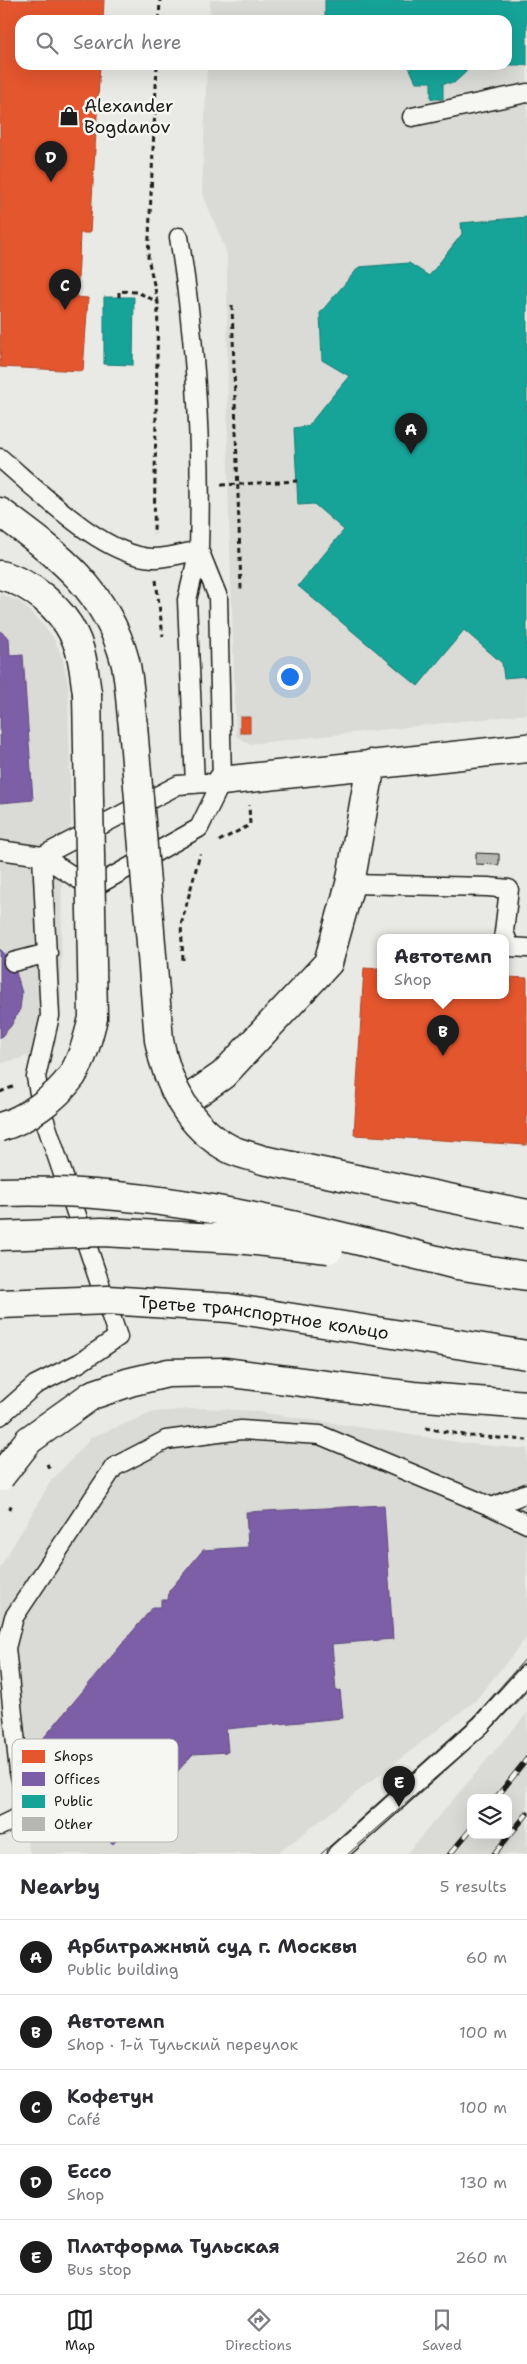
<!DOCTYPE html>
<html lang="en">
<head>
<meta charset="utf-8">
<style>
  :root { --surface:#fff; --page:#f7f7f7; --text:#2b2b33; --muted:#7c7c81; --line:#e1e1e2; --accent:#1c1c1c }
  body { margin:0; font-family:"Shantell Sans",sans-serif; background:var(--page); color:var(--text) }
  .controls { position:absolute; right:15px; bottom:15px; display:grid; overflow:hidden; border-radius:10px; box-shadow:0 5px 20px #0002 }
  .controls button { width:45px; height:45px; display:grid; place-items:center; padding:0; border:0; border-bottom:1px solid var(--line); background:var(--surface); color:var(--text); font:25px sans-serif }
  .you { position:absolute; left:289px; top:676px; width:18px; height:18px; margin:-12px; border:4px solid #fff; border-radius:50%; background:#1a73e8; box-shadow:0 0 0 8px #1a73e833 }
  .badge { display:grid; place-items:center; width:32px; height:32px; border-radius:50%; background:var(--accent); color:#fff; font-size:16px; font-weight:700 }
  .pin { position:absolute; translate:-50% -41px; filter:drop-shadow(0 1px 2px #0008) }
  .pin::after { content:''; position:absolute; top:26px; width:18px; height:15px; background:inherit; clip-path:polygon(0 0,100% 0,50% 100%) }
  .popup { position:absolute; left:377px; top:934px; width:132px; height:65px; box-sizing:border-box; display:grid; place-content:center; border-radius:10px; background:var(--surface); filter:drop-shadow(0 1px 4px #0005); font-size:16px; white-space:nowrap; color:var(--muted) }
  .popup b { font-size:19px; color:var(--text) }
  .popup::after { content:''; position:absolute; left:50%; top:100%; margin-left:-10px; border:10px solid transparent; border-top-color:var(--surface) }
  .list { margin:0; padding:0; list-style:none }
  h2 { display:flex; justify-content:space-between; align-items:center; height:65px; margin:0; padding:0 20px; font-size:21px }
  h2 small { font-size:16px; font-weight:400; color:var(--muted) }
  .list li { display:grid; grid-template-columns:32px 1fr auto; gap:15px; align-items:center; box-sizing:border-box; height:75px; padding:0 20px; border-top:1px solid var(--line) }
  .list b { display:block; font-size:19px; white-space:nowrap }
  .list p { margin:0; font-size:16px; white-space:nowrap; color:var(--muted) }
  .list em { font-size:16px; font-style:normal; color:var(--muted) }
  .icon { flex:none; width:28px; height:28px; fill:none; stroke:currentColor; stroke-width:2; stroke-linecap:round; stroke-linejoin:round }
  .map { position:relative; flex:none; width:527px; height:1854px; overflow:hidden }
  .search { position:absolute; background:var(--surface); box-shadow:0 5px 20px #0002; left:15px; right:15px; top:15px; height:55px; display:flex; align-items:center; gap:12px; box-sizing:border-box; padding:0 18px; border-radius:15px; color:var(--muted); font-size:19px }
  .sheet { height:440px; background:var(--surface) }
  nav { display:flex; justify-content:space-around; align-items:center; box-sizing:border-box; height:70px; border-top:1px solid var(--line); background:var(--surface); font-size:14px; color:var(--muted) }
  nav a { display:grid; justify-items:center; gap:2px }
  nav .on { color:var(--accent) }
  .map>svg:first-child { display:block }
</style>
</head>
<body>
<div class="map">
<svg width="527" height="1854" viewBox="0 0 527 1854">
  <rect width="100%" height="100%" fill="#e9e9e5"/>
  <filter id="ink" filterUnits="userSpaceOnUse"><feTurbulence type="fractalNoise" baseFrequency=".02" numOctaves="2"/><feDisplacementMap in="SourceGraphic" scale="10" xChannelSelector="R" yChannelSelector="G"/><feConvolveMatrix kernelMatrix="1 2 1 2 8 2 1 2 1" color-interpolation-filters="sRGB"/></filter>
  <g filter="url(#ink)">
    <path fill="#dadad6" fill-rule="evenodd" d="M210 0H527V714L249 744 236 736 228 484 227 253 202 192 207 65H507V20H209Z
      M0 594 20 602 37 618 53 637 63 659 68 685 71 824 62 846 61 1010 54 1028 34 1054 0 1064Z
      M204 1408 252 1411 471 1444 527 1449V1637L475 1701 277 1854H30L18 1803 0 1666V1568L51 1481 92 1437 154 1412Z
      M527 1713V1854H406L451 1802ZM471 1798H508V1835H471Z"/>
    <path fill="#e4572e" stroke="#a84529" d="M0 0H104L103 20H20V65H100L90 233H80L79 262 77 297 88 298 83 371 0 367Z
      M240 717H250V733H240Z
      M364 968 380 969V995H506V977L527 978V1145L354 1135Z"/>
    <path fill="#7b5ea7" stroke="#5e4a7d" d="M0 631 9 638 10 656 23 655 33 800 0 803Z
      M0 949 13 962 22 993 20 1009 11 1026 0 1038Z
      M384 1505 393 1639 332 1644 336 1691 340 1690 343 1718 226 1729 228 1752 193 1754 113 1844 21 1765 153 1607H161V1600H168L169 1591 203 1550 248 1547 246 1512Z"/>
    <path fill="#17a398" stroke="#187a73" d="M325 0H527V65H507V20H325Z
      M408 65H467L466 72 454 83H443V99H431V82H416Z
      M527 217V676L504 678 502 663 464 630 418 686 298 586 344 530 314 504 298 505 294 428 308 426 349 376 322 360 320 313 359 267 409 263 429 276 462 234 461 223Z
      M104 297H134L133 365 104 364Z"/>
    <path fill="#b6b6b3" stroke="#1c1c1c" d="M476 853 499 854V865L476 864Z"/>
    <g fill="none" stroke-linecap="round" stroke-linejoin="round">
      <defs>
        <path id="lane" d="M412 117 527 93
          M0 458C38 490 102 556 153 558 168 558 185 553 199 550 202 445 196 341 179 237
          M0 850 42 856 92 888 199 828 222 781 218 597 199 550 187 600 195 784
          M42 856 178 785 206 783
          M350 884 488 887 509 889 504 932 510 947 527 948
          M13 962 48 953
          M0 1416 35 1385 79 1363 118 1337 43 1115 36 1077 50 1016 42 856
          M527 1493 492 1507 527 1524
          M0 1826 21 1816 27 1803 19 1772 6 1648 14 1617 114 1467 166 1440 241 1430 320 1435 492 1507
          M337 1854 481 1725 527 1674"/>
        <path id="street" d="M222 781 527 748
          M194 1095 223 1075 328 963 350 884 371 764"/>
        <path id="primary" d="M0 512C57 554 106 589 125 661 130 681 130 705 133 726
          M0 575C30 582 61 608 74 635 83 653 84 674 87 693
          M457 1265 527 1276"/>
      </defs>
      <use href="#lane" stroke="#1c1c1c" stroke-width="21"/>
      <use href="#street" stroke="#1c1c1c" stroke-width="31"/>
      <use href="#primary" stroke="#1c1c1c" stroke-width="31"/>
      <path stroke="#1c1c1c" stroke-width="3" stroke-dasharray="5 4" stroke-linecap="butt" d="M159 20 160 0
        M157 65 148 258 158 302
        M119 297V291L137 292 158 302 154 534
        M232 305 241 589
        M221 485 297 481
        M156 580 163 636
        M219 841 250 825 249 805
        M183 960 181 925 200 854
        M0 1092 15 1086
        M47 1464 51 1472
        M9 1510 13 1502"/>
      <use href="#lane" stroke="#f6f6f2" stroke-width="18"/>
      <use href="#street" stroke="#f6f6f2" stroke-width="28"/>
      <use href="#primary" stroke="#f6f6f2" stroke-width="28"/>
      <path stroke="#1c1c1c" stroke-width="1" d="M321 1854 474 1717 527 1657
        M348 1854 490 1730 527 1691"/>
      <defs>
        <path id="rail" d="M496 1798 527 1759
          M450 1854 471 1829
          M494 1854 527 1814"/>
      </defs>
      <use href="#rail" stroke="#1c1c1c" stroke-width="5.5"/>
      <use href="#rail" stroke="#f6f6f2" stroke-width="4" stroke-dasharray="11" stroke-linecap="butt"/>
      <defs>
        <g id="primary-bridge">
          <path d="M133 726 159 1040C167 1084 188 1127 230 1149 240 1154 252 1156 263 1160L527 1214"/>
          <path d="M0 1127C26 1120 56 1098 72 1076 83 1058 88 1038 93 1018L87 693"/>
          <path d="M0 1192C155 1186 308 1228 457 1265"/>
          <path d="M0 1236 102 1232 237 1239 329 1249"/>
          <path id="s1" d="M0 1304 108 1300 229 1308 527 1355"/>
          <path d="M0 1477 29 1440 92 1395 130 1382 168 1373 224 1372 413 1396 527 1405"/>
        </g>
      </defs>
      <use href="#primary-bridge" stroke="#1c1c1c" stroke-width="31" stroke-linecap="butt"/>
      <path stroke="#1c1c1c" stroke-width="3" stroke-dasharray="5 4" stroke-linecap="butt" d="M425 1428 470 1436 527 1440"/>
      <use href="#primary-bridge" stroke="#f6f6f2" stroke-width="28"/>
    </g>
  </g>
  <defs>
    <symbol id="shop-bare" viewBox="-9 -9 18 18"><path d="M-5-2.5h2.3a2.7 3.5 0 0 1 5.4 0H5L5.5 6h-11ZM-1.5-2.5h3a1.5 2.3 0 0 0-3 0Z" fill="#1c1c1c" stroke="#f6f6f2" stroke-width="2.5" paint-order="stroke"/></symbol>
  </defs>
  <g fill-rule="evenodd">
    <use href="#shop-bare" x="55" y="102" width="28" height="28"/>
  </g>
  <g text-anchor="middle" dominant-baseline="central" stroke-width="5" stroke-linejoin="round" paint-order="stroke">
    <g font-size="18" fill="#1c1c1c" stroke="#f6f6f2" text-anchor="start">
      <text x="84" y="106">Alexander<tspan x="84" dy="21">Bogdanov</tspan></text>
    </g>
    <g font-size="18" fill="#1c1c1c" stroke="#f6f6f2">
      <text stroke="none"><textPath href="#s1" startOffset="265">Третье транспортное кольцо</textPath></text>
    </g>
  </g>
  <rect x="12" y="1739" width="166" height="103" rx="8" fill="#f6f6f2" stroke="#b5b5b2" stroke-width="1"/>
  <rect x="22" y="1750" width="23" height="13" fill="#e4572e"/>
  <rect x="22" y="1772" width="23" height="14" fill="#7b5ea7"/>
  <rect x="22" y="1795" width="23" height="13" fill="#17a398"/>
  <rect x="22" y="1817" width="23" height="14" fill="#b6b6b3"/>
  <g font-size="14" fill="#1c1c1c">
    <text x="54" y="1761">Shops</text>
    <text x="54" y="1784">Offices</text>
    <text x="54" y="1806">Public</text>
    <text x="54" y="1829">Other</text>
  </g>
</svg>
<div class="controls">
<button><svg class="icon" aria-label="layers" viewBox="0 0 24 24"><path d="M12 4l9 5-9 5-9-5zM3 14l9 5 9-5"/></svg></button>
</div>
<div class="you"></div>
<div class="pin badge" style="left:411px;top:454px">A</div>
<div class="pin badge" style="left:443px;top:1056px">B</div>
<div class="popup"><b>Автотемп</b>Shop</div>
<div class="pin badge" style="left:65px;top:310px">C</div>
<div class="pin badge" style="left:51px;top:182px">D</div>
<div class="pin badge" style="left:399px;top:1807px">E</div>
<div class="search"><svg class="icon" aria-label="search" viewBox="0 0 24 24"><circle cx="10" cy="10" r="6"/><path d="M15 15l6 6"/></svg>Search here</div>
</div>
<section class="sheet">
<h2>Nearby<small>5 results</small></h2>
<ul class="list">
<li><span class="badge">A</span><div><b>Арбитражный суд г. Москвы</b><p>Public building</p></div><em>60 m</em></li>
<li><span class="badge">B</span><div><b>Автотемп</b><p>Shop · 1-й Тульский переулок</p></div><em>100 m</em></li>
<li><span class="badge">C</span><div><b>Кофетун</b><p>Café</p></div><em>100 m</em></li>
<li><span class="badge">D</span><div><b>Ecco</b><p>Shop</p></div><em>130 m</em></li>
<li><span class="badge">E</span><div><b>Платформа Тульская</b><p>Bus stop</p></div><em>260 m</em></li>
</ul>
</section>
<nav>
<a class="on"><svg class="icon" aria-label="map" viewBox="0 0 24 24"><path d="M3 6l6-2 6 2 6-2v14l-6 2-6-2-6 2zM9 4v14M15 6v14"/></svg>Map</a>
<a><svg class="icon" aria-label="directions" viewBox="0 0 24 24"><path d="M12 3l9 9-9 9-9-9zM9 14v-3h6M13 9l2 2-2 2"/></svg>Directions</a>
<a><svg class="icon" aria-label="saved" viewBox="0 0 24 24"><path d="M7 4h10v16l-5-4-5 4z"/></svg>Saved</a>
</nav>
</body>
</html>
